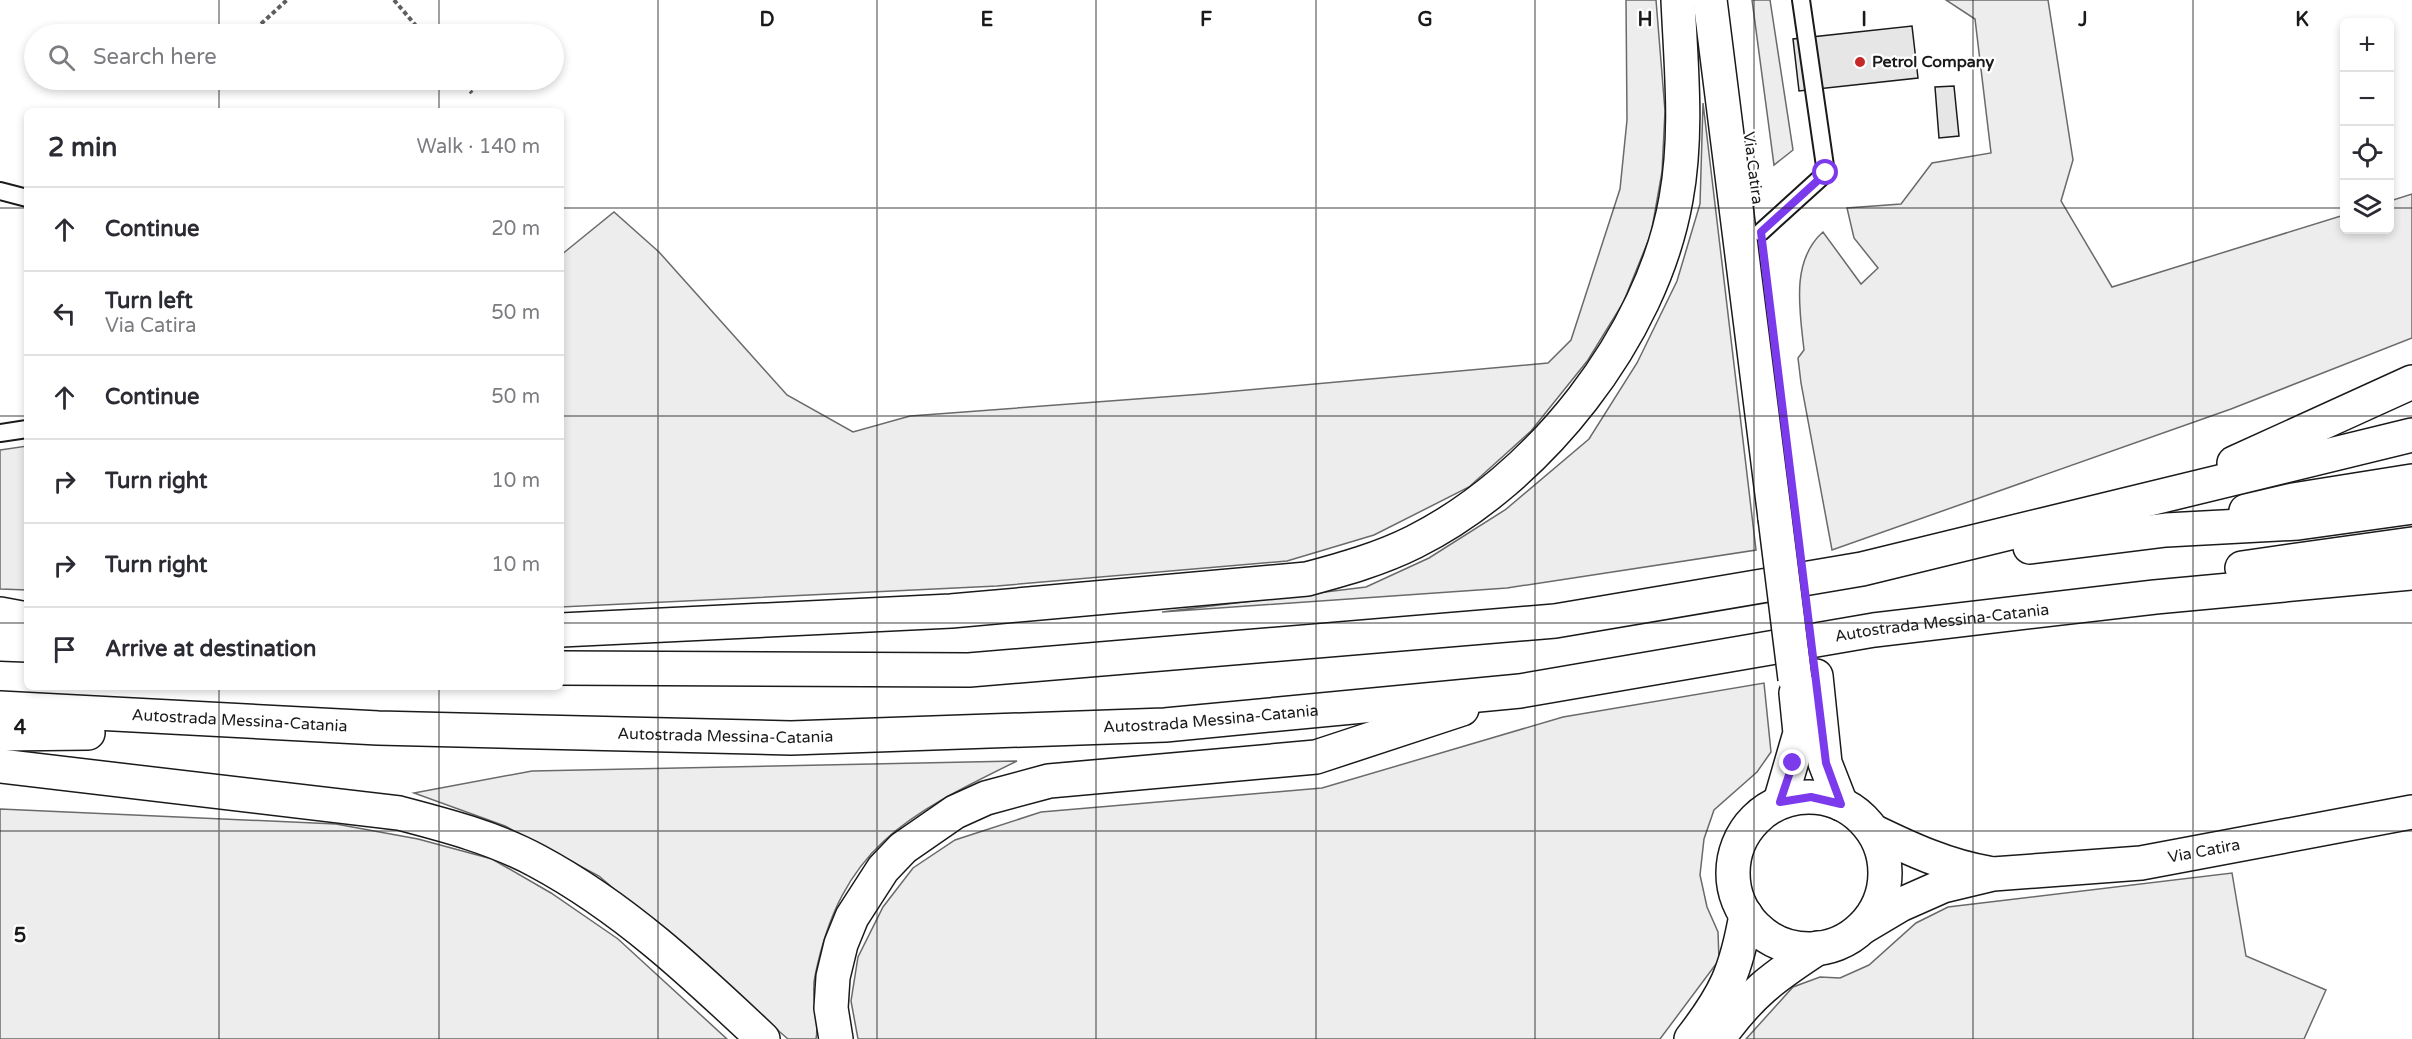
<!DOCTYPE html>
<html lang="en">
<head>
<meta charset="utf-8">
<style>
  :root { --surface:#fff; --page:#f2f2f3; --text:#2b2b33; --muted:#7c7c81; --line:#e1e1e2 }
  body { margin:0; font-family:"Varela Round",sans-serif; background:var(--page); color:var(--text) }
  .controls { position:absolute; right:18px; top:18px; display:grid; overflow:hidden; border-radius:9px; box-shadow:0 3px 9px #0003 }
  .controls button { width:54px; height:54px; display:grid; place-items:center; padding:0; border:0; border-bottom:2px solid var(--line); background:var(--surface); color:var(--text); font:30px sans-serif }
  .stop { position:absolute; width:18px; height:18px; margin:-14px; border:4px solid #7c3aed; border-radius:50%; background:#fff }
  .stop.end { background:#7c3aed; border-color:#fff; box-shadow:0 2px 6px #0008 }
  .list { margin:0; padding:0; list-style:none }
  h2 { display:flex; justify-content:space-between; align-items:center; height:78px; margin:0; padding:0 24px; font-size:26px }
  h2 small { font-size:20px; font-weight:400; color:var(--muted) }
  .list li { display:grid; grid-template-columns:39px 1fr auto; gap:18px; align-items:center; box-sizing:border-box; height:84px; padding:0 24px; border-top:2px solid var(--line) }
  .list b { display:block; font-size:22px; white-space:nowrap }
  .list p { margin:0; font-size:20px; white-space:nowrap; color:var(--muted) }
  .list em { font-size:20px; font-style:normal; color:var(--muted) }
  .icon { flex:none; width:33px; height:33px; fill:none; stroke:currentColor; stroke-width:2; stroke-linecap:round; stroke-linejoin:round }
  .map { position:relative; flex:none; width:2412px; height:1039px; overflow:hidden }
  .search { position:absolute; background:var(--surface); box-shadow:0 3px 9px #0003; left:24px; top:24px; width:540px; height:66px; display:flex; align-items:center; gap:15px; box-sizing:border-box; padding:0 21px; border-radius:33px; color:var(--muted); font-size:22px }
  .panel { position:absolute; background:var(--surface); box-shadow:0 3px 9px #0003; left:24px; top:108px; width:540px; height:582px; border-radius:9px }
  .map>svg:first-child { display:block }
</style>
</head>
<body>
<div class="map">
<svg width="2412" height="1039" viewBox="0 0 2412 1039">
  <rect width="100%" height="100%" fill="#fff"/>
  <path fill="#ededed" stroke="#6a6a6a" stroke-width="1.5" d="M1626 0H1656L1665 111 1662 172 1651 234 1623 303 1588 360 1531 431 1469 487 1374 535 1287 561 997 586 561 607V255L614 212 659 252 787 395 853 432 910 416 1203 394 1548 363 1571 340 1620 189 1627 120Z
    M1752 0H1770L1793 150 1774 165Z
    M1946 0H2048L2073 160 2061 201 2112 287 2344 215V230H2390V201L2412 194V338L2231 409 1832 550 1801 383 1798 358 1804 350C1800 312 1790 261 1823 232L1861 284 1878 268 1854 238 1847 208 1901 204 1932 163 1991 153 1975 19Z
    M1703 103 1756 550 1507 588 1162 612 1366 587 1429 558 1505 510 1589 439 1637 363 1677 281 1700 204Z
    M27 446V590L0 589V450Z
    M1764 683 1771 752 1757 772 1714 810 1704 839 1700 875 1707 907 1718 932 1719 960 1660 1039H858L851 1001 858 957 883 907 913 868 955 840 1041 812 1322 788 1563 717Z
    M1017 761C907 815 841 847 815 976 810 998 820 1020 816 1039H788L599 876 505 826 414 793 532 771Z
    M0 809 336 824 418 839 492 859 551 893 618 939 727 1039H0Z
    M2232 873 2246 956 2326 990 2304 1039H1746L1793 987 1820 977 1840 978 1869 965 1916 923 1948 907Z"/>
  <path fill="#e6e6e6" stroke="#1a1a1a" stroke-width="1.5" d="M1912 26 1918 78 1799 91 1793 39Z
    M1954 86 1959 136 1939 138 1935 87Z"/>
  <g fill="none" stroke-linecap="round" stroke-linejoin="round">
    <defs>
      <path id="service" d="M0 191 27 198
        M1761 232 1826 173 1801 0
        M0 433 27 429"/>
      <g id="secondary">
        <path d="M1710 0 1775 518"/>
        <path d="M1816 676 1825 763 1841 804"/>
        <circle cx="1809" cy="873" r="76"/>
        <path d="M1780 802 1800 733 1796 693"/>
        <path d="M1873 831C1910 849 1947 866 1988 873"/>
        <path id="s1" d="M1863 927 1900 905 1943 886 1993 874 2141 863 2412 812"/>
      </g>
      <g id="motorway">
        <path d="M2234 463 2412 382"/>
        <path d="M2246 511 2293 500 2412 481"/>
        <path d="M2030 547 2166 530 2298 523 2412 507"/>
        <path d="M2242 568 2412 544"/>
        <path d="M0 614 27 619"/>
        <path d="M561 630 951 611 1307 579C1344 569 1380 559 1414 542 1538 480 1652 337 1676 199 1688 133 1681 67 1678 0"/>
        <path d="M0 644 27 645"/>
        <path d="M561 668 969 670 1555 621 1862 569 2412 435"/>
        <path id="s2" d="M0 708 378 728 791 738 1165 725 1520 691 1874 630 2155 597 2412 573"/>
        <path d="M0 734 88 733"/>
        <path d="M0 766 399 813C445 825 495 838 537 861 623 907 693 973 763 1039"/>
        <path d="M836 1039 831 1008 833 977 841 944 852 917 883 869 903 848 955 812 986 798 1049 781 1316 757 1462 709"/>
        <path d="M1691 1039C1726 994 1736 971 1746 915"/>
        <path d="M1718 1039C1750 994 1772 978 1818 948"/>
      </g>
    </defs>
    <use href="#service" stroke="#1a1a1a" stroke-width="20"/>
    <use href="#secondary" stroke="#1a1a1a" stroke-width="36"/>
    <use href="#motorway" stroke="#1a1a1a" stroke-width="36"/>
    <path stroke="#5f5f5f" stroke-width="4" stroke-dasharray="4.5 3" stroke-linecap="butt" d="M394 0 423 34
      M250 34 287 0
      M460 80 472 93"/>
    <use href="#service" stroke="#fff" stroke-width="16"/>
    <use href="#secondary" stroke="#fff" stroke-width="33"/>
    <use href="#motorway" stroke="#fff" stroke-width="33"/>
    <defs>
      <path id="secondary-bridge" d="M1775 518 1795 679"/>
    </defs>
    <use href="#secondary-bridge" stroke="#1a1a1a" stroke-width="36" stroke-linecap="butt"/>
    <use href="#secondary-bridge" stroke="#fff" stroke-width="33"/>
  </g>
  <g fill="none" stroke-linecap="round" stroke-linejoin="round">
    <path stroke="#7c3aed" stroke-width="8" d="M1793 763 1780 802 1811 797 1841 804 1826 763 1761 232 1826 173"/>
  </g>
  <path fill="none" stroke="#1a1a1a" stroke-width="1.5" stroke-opacity="0.55" d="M219 0V34M439 0V34M658 0V1039M877 0V1039M1096 0V1039M1316 0V1039M1535 0V1039M1754 0V1039M1973 0V1039M2193 0V1039M219 80V111M439 80V111M0 208H27M561 208H2344M2390 208H2412M0 416H27M561 416H2412M0 623H27M561 623H2412M219 687V1039M439 687V1039M0 831H2412"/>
  <circle fill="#c62828" stroke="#fff" stroke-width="2" cx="1860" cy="62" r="6"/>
  <g text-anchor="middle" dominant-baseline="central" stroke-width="4.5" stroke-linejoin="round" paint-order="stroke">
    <g font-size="16" font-weight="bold" fill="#1a1a1a" stroke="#fff" text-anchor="start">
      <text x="1872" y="62">Petrol Company</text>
    </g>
    <g font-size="16" fill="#1a1a1a" stroke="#fff">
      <text transform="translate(1753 168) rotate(83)">Via Catira</text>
      <text stroke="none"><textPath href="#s2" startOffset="1950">Autostrada Messina-Catania</textPath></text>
      <text stroke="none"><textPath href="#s2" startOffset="1212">Autostrada Messina-Catania</textPath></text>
      <text stroke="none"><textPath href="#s2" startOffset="240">Autostrada Messina-Catania</textPath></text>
      <text stroke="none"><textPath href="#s2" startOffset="726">Autostrada Messina-Catania</textPath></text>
      <text stroke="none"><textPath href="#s1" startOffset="354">Via Catira</textPath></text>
    </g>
  </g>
  <g font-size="20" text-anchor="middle" font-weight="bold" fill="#1a1a1a" stroke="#fff" stroke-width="4.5" stroke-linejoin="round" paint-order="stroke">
    <text x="767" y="26">D</text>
    <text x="987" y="26">E</text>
    <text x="1206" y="26">F</text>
    <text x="1425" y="26">G</text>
    <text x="1645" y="26">H</text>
    <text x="1864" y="26">I</text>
    <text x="2083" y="26">J</text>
    <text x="2302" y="26">K</text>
    <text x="20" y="734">4</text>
    <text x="20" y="942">5</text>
  </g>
</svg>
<div class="controls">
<button>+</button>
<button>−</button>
<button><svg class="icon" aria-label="locate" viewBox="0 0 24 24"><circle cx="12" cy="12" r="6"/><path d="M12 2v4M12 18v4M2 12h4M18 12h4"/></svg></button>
<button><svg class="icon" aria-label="layers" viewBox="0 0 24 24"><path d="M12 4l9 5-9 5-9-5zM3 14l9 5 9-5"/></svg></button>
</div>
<div class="stop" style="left:1826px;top:173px"></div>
<div class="stop end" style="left:1793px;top:763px"></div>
<div class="search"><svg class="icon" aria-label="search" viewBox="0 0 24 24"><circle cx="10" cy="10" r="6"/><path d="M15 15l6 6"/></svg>Search here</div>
<section class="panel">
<h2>2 min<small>Walk · 140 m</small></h2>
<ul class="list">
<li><svg class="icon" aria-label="ahead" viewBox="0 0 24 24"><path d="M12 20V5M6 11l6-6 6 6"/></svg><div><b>Continue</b></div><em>20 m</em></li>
<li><svg class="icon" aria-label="left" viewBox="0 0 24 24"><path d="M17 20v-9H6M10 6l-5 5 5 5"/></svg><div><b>Turn left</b><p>Via Catira</p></div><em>50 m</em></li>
<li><svg class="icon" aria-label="ahead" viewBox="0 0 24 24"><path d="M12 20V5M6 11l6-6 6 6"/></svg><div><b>Continue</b></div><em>50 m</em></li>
<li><svg class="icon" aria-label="right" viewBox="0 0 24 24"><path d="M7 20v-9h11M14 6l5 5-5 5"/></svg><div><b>Turn right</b></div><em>10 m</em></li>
<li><svg class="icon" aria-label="right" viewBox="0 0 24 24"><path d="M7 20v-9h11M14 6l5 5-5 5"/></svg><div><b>Turn right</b></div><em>10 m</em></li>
<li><svg class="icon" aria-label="arrive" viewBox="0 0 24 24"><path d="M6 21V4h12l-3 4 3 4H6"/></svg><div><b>Arrive at destination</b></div></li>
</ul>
</section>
</div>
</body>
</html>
